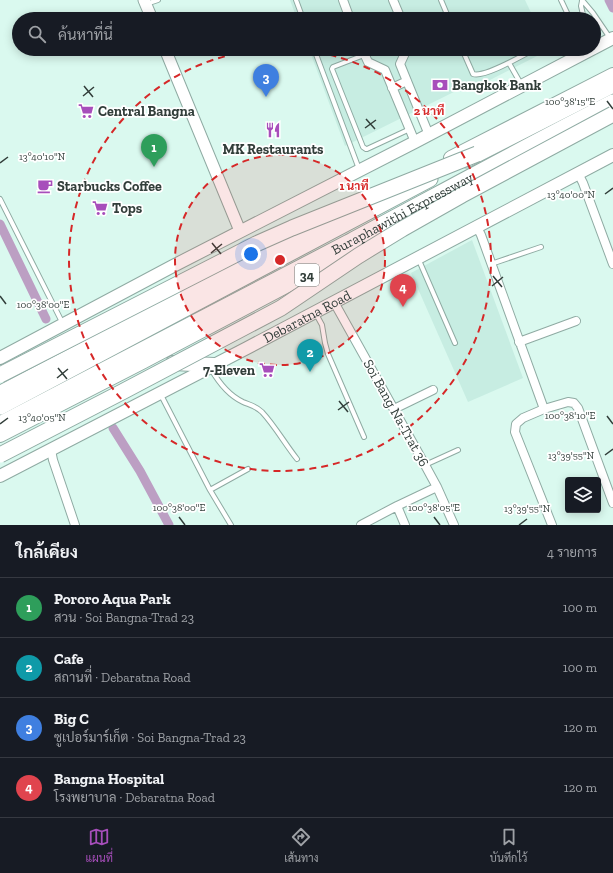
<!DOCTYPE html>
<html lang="th">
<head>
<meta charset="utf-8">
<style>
  :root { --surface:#171b24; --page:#242831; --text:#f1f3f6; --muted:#9ea1a6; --line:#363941; --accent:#a74ebb }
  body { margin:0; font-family:"Zilla Slab",Sarabun,serif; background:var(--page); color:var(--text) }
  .controls { position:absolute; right:12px; bottom:12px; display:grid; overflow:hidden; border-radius:4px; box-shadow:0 2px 10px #0003 }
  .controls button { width:36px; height:36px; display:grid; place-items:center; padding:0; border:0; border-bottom:1px solid var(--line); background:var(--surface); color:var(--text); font:20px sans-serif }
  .you { position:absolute; left:251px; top:254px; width:14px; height:14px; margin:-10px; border:3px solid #fff; border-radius:50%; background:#1a73e8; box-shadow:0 0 0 6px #1a73e833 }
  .badge { display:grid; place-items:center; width:26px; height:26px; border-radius:50%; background:var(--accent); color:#fff; font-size:13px; font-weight:700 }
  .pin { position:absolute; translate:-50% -33px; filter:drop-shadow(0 1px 2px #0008) }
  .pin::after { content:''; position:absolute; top:21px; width:14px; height:12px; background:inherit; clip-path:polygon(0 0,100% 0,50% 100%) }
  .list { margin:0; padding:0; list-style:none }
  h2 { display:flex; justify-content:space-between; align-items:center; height:52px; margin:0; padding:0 16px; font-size:17px }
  h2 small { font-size:13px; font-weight:400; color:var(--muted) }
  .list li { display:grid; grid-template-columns:26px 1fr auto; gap:12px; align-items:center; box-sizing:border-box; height:60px; padding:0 16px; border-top:1px solid var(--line) }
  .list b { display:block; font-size:15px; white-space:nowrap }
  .list p { margin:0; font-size:13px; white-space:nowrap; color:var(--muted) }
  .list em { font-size:13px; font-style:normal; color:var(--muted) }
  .icon { flex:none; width:22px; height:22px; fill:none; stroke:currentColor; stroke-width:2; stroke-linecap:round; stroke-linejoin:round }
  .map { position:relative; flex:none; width:613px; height:525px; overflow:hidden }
  .search { position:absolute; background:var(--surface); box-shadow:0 2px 10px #0003; left:12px; right:12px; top:12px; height:44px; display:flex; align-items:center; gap:10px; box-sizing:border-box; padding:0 14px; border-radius:22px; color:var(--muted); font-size:15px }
  .sheet { height:292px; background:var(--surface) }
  nav { display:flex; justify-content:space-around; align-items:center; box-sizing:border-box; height:56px; border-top:1px solid var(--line); background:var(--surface); font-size:11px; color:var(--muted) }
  nav a { display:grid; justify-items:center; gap:2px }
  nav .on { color:var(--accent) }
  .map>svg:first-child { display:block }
</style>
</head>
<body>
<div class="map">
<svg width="613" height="525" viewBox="0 0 613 525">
  <rect width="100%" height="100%" fill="#daf9ef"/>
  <path fill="#c7ede2" d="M290 0H525L534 19H297Z
    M309 49H548L549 50 486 82 470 84 345 146Z
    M472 240 523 378 468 402 411 273Z"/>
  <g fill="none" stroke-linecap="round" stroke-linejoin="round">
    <path stroke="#bc9fc3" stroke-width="9" d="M609 0 613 8
      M0 224 46 319
      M113 428 140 471 169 525"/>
    <defs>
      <path id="service" d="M296 0 303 19
        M441 0 449 19
        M561 0 570 19
        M582 0 593 13 610 38
        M582 1 581 6 584 19
        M146 4 158 0
        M314 49 359 169
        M462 49 473 74C485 78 523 55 535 49
        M364 55 333 67 332 69 363 147 366 149H367L410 129
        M509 63 521 84
        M0 199 63 324
        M418 258 455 343
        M491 264 541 247
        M316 314 322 325 325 343 328 354 364 437
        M211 369C219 383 228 395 243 402 250 405 256 406 262 412 275 426 285 444 297 459
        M161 395 210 490 231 525
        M425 465 458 450
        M210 490 248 469"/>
      <path id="minor" d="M343 0 350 19
        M393 0 401 19
        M362 49 368 62 385 70 415 142
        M407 49 400 64 429 135
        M392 88 407 81
        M578 173 583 183 613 264
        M477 227 481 235 544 409 568 402 574 403 578 408 613 503
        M334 302 425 465 437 487 454 525
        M519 342 576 321
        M394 409 433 390
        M544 409 523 418 516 424 515 432 552 525
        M51 450 53 460 75 525
        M361 525 397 506
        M405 525 397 506 437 487"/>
      <path id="tertiary" d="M144 0 152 19
        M165 49 240 231"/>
      <g id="secondary">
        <path d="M594 48 613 38"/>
        <path d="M0 358 173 266 415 142 592 49"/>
        <path id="s1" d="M0 476 247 348 613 155"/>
      </g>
      <path id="trunk" d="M451 158 613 75
        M173 363 214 365
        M0 393 342 214
        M0 435 142 362 369 242"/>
      <g id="motorway">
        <path d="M466 160 613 85"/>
        <path d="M0 407 430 179"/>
        <path id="s2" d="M0 424C117 364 233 303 349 242 437 195 524 147 613 102"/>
      </g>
    </defs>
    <use href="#service" stroke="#8faba3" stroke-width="6"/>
    <use href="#minor" stroke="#8faba3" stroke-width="10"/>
    <use href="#tertiary" stroke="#8faba3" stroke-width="13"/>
    <use href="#secondary" stroke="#8faba3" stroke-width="14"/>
    <use href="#trunk" stroke="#8faba3" stroke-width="16"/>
    <use href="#motorway" stroke="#8faba3" stroke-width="17"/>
    <use href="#service" stroke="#fff" stroke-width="4"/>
    <use href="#minor" stroke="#fff" stroke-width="8"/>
    <use href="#tertiary" stroke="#fff" stroke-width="11"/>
    <use href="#secondary" stroke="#fff" stroke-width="12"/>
    <use href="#trunk" stroke="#fff" stroke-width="14"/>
    <use href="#motorway" stroke="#fff" stroke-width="15"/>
    <defs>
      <path id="motorway-bridge" d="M0 375 219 263 256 244 292 228 477 154
        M0 455 122 392 281 308 358 256 402 229 462 195 613 114"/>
    </defs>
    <use href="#motorway-bridge" stroke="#8faba3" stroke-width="17" stroke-linecap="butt"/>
    <use href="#motorway-bridge" stroke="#fff" stroke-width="15"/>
  </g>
  <path fill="none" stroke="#323e3a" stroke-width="1.5" d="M84 86 93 97M83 96 94 87M607 101 613 109M366 119 375 129M365 128 376 120M0 163 8 157M605 194 613 188M212 243 221 254M211 253 222 244M493 276 502 287M492 286 503 277M0 296 6 304M58 368 67 379M57 378 68 369M339 401 348 412M338 410 349 402M607 416 613 424M0 424 8 418M605 455 613 449M179 517 185 525M434 517 440 525M519 525 527 519"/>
  <circle cx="280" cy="260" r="105" fill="#d62828" fill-opacity=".12"/>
  <g fill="none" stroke="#d62828" stroke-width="2" stroke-dasharray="7 5">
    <circle cx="280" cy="260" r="105"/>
    <path d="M282 49A211 211 0 1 1 278 49"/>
  </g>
  <defs>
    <symbol id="bank-bare" viewBox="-9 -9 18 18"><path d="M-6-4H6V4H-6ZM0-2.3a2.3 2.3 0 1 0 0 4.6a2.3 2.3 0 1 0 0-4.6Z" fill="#a74ebb" stroke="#fff" stroke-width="2.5" paint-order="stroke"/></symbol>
    <symbol id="supermarket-bare" viewBox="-9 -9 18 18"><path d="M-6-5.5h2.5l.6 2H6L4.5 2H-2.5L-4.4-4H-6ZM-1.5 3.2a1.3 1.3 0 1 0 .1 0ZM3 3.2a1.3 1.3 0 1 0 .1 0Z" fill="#a74ebb" stroke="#fff" stroke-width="2.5" paint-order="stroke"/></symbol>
    <symbol id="restaurant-bare" viewBox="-9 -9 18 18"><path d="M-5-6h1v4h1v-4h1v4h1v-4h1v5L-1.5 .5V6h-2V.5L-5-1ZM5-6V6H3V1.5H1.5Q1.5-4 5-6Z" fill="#a74ebb" stroke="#fff" stroke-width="2.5" paint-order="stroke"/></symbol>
    <symbol id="cafe-bare" viewBox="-9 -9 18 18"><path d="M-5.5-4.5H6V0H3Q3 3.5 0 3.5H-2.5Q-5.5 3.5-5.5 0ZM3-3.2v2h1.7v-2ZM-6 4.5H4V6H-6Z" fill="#a74ebb" stroke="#fff" stroke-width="2.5" paint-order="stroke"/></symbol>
  </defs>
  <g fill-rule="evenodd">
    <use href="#bank-bare" x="429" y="74" width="22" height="22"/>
    <use href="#supermarket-bare" x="75" y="100" width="22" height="22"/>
    <use href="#restaurant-bare" x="262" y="119" width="22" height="22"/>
    <use href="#cafe-bare" x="34" y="175" width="22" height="22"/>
    <use href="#supermarket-bare" x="89" y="197" width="22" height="22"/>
    <use href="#supermarket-bare" x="256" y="359" width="22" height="22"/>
  </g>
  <g text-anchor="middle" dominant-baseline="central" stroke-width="3.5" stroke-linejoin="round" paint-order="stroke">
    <rect fill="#fff" stroke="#707875" stroke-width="1" x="295" y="264" width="24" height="22" rx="3"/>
    <g font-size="13" font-weight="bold" fill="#323e3a">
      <text x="307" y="275">34</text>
    </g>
    <g font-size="14" font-weight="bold" fill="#323e3a" stroke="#fff" text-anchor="start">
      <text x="452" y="85">Bangkok Bank</text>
      <text x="98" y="111">Central Bangna</text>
      <text x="273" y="149" text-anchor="middle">MK Restaurants</text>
      <text x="57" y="186">Starbucks Coffee</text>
      <text x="112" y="208">Tops</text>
      <text x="255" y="370" text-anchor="end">7-Eleven</text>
    </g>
    <g font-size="14" fill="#323e3a" stroke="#fff">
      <text stroke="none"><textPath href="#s2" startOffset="454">Buraphawithi Expressway</textPath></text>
      <text stroke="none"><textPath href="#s1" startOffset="346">Debaratna Road</textPath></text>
      <text transform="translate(396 413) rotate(61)">Soi Bang Na-Trat 36</text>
    </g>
  </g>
  <g font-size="10" text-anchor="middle" fill="#323e3a" stroke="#fff" stroke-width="3.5" stroke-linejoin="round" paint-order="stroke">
    <text x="570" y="105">100°38'15"E</text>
    <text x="42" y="160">13°40'10"N</text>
    <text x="571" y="198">13°40'00"N</text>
    <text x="43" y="308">100°38'00"E</text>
    <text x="570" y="419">100°38'10"E</text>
    <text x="42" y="421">13°40'05"N</text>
    <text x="571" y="459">13°39'55"N</text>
    <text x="179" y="511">100°38'00"E</text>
    <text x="434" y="511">100°38'05"E</text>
    <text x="527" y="512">13°39'55"N</text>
  </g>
  <circle cx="280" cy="260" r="6" fill="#d62828" stroke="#fff" stroke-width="2"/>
  <g font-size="12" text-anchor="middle" font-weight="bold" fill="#d62828" stroke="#fff" stroke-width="3.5" stroke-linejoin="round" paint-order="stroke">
    <text x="429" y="115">2 นาที</text>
    <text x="354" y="190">1 นาที</text>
  </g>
</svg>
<div class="controls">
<button><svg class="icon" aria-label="layers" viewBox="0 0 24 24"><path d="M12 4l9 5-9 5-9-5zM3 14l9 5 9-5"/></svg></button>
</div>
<div class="you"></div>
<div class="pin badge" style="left:154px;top:167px;background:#2e9e5b">1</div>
<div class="pin badge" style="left:310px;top:372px;background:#0f9aa8">2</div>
<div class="pin badge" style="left:266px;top:97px;background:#3f7fe0">3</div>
<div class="pin badge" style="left:403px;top:307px;background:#e0444e">4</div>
<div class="search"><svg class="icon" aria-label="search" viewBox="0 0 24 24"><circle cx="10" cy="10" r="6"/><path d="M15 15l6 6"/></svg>ค้นหาที่นี่</div>
</div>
<section class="sheet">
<h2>ใกล้เคียง<small>4 รายการ</small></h2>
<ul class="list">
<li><span class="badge" style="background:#2e9e5b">1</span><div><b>Pororo Aqua Park</b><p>สวน · Soi Bangna-Trad 23</p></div><em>100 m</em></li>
<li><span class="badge" style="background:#0f9aa8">2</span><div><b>Cafe</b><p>สถานที่ · Debaratna Road</p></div><em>100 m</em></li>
<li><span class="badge" style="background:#3f7fe0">3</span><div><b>Big C</b><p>ซูเปอร์มาร์เก็ต · Soi Bangna-Trad 23</p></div><em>120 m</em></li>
<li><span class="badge" style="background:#e0444e">4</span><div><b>Bangna Hospital</b><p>โรงพยาบาล · Debaratna Road</p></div><em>120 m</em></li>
</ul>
</section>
<nav>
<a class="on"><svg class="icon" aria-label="map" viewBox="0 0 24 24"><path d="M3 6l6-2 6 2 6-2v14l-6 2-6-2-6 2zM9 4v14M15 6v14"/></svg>แผนที่</a>
<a><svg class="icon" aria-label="directions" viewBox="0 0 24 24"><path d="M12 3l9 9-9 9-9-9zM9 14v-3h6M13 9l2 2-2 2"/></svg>เส้นทาง</a>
<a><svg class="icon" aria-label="saved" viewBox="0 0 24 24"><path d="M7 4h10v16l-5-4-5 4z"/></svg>บันทึกไว้</a>
</nav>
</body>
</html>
